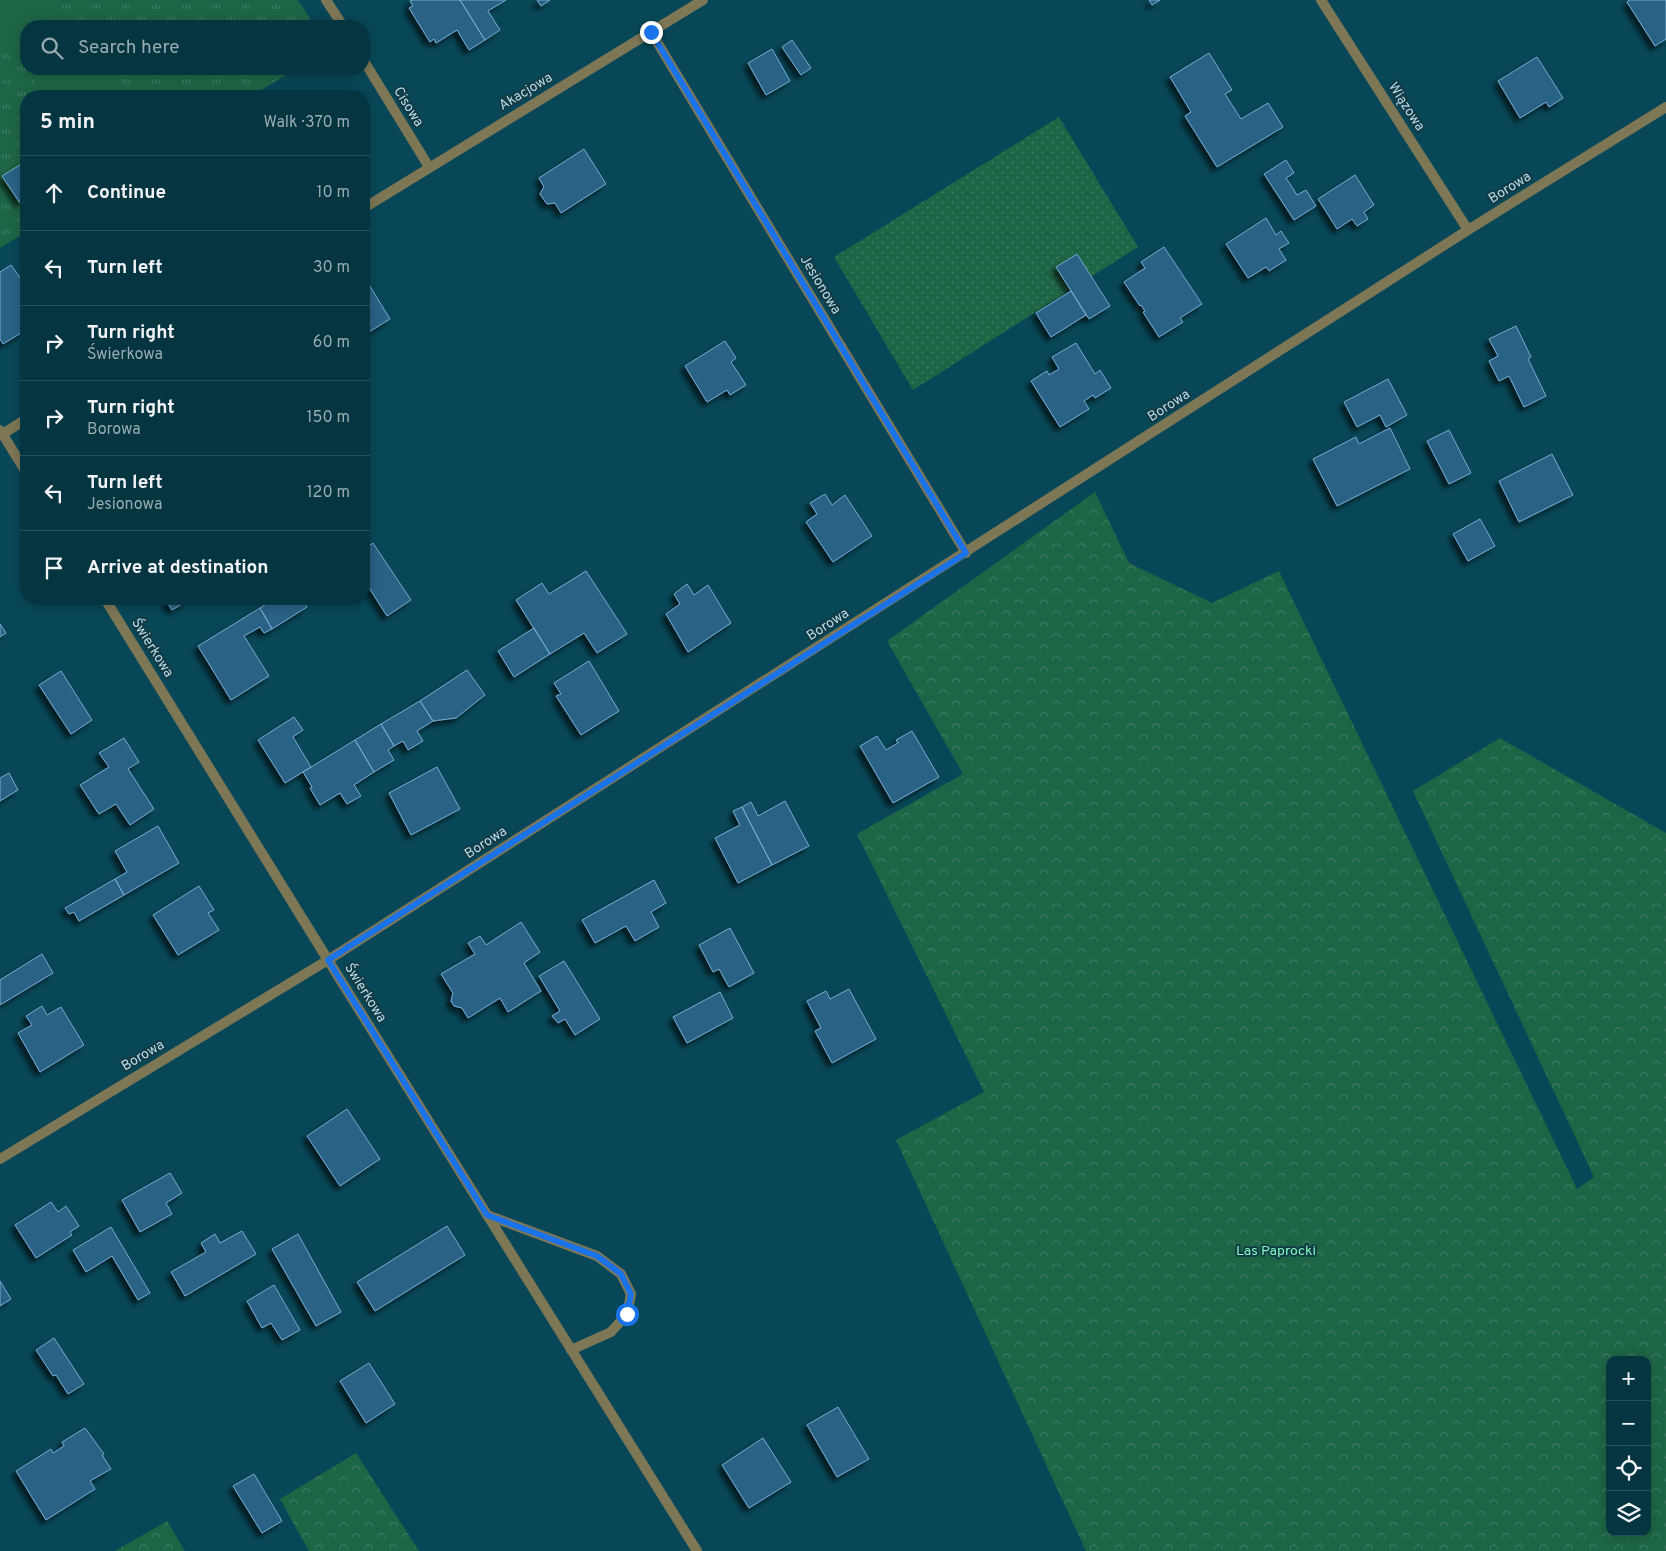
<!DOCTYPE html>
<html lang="en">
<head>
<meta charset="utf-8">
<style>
  :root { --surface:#053541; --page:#13404c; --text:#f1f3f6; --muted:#97abb1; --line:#26505a }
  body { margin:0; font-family:Overpass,sans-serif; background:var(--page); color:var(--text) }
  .controls { position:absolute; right:15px; bottom:15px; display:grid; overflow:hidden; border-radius:10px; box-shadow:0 2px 12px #0003 }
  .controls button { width:45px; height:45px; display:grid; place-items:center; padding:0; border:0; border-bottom:1px solid var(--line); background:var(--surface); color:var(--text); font:25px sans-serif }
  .stop { position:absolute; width:15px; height:15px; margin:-11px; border:4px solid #1a73e8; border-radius:50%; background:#fff }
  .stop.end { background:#1a73e8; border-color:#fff; box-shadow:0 1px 5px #0008 }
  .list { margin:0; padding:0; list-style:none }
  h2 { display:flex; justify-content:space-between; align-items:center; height:65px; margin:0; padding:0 20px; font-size:21px }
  h2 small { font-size:16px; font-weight:400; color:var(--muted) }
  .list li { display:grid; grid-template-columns:32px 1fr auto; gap:15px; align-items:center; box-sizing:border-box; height:75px; padding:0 20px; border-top:1px solid var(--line) }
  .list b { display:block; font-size:19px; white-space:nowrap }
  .list p { margin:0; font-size:16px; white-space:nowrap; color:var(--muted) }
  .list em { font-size:16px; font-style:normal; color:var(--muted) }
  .icon { flex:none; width:28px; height:28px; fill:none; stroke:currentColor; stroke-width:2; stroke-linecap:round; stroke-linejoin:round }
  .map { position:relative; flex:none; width:1666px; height:1551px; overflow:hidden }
  .search { position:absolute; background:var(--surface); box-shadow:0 2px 12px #0003; left:20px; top:20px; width:350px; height:55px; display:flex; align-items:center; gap:12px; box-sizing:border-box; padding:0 18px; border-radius:20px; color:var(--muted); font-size:19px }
  .panel { position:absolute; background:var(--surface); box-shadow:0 2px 12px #0003; left:20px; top:90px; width:350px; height:515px; border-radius:20px }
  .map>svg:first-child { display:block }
</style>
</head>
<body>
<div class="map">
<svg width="1666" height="1551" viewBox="0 0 1666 1551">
  <defs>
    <pattern id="grass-tufts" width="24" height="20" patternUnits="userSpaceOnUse" patternTransform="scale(1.25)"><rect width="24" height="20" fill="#1d6645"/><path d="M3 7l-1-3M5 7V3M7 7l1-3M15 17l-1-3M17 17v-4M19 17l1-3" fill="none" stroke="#3c7b60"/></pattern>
    <pattern id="forest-crowns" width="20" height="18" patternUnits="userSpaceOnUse" patternTransform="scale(1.25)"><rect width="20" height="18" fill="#1d6645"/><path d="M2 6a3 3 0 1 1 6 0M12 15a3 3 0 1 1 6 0" fill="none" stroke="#3c7b60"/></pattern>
    <pattern id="garden-dots" width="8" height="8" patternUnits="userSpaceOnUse" patternTransform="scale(1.25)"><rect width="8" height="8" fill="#1d6645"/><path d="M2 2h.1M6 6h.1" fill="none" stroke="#3c7b60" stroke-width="1.8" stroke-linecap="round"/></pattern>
    <filter id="shadow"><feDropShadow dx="-4.5" dy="4.5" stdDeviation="2.5" flood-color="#0009"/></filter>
  </defs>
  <rect width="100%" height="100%" fill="#074757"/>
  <path fill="url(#grass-tufts)" d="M0 0H298L315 26H26V69H296L251 96H26V232L0 248Z"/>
  <path fill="url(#forest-crowns)" fill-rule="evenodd" d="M1095 492 1129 563 1212 603 1279 571 1577 1189 1594 1177 1413 791 1500 738 1666 833V1551H1086L896 1140 984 1092 857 834 963 774 887 641ZM1610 1360H1647V1532H1610Z
    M356 1453 419 1551H309L280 1499Z
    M167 1521 185 1551H115Z"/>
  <path fill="url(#garden-dots)" d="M1059 117 1138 247 913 390 834 257Z"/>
  <path fill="#1d6645" d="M5 0H56L73 26H26V69H100L108 82 86 96H43L0 28V3Z"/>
  <path fill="#2c6285" stroke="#74abd1" filter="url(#shadow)" d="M413 0H460L485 40 469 50 457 30 436 43 434 39 430 42 409 8 413 6 410 1Z
    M460 0H506L488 11 500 30 485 40Z
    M537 0H550L541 6Z
    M1149 0H1160L1152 5Z
    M1629 0H1666V39L1655 46 1627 2Z
    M792 40 811 68 801 75 782 47Z
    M772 49 790 81 766 95 748 63Z
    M1209 53 1232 90 1225 94 1241 119 1268 103 1283 127 1217 167 1185 116 1191 112 1170 77Z
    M1537 57 1563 98 1549 107 1546 102 1520 118 1498 81Z
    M584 149 606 184 561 213 555 203 547 204 540 194 544 187 539 178Z
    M1286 160 1294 173 1286 178 1297 195 1306 190 1316 206 1294 220 1264 174Z
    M26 161V199L20 203 2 176Z
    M1355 175 1374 205 1364 212 1368 219 1357 226 1352 219 1337 229 1318 199Z
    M1266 218 1276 235 1281 231 1289 243 1279 249 1286 260 1269 271 1266 267 1248 278 1226 244Z
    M1164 247 1202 304 1180 318 1183 322 1159 337 1143 312 1145 311 1141 305 1140 306 1124 282 1145 268 1141 262Z
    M1077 254 1110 306 1089 319 1056 267Z
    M11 265 26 286V330L3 344 0 339V272Z
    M368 283 390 319 364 335V285Z
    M1071 291 1086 315 1051 337 1036 313Z
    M1516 326 1531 357 1528 359 1546 396 1524 407 1509 376 1499 381 1489 361 1498 356 1489 339Z
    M725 341 736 358 731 362 746 385 730 395 727 390 707 402 685 366Z
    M1076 343 1095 374 1100 370 1111 388 1095 398 1093 395 1084 401 1089 409 1060 427 1031 381 1047 371 1049 375 1059 369 1052 357Z
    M1388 379 1407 415 1386 427 1380 415 1357 427 1344 402Z
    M1390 428 1410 469 1337 506 1313 459 1356 437 1359 444Z
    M1449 430 1471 473 1449 484 1427 441Z
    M1552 454 1573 495 1519 522 1499 481Z
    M825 494 832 505 845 495 872 536 833 562 806 522 817 514 810 503Z
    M1480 519 1495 546 1468 561 1453 534Z
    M373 543 411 600 387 616 364 580V549Z
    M586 571 627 634 597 653 584 633 550 654 516 600 542 583 549 594Z
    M687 584 694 595 708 585 731 623 688 652 666 614 680 604 674 594Z
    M165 599H190L172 610Z
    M274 599H302L307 607 272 629 260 608Z
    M260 608 272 629 264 633 260 627 244 636 269 676 231 700 198 646Z
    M0 624 6 633 0 637Z
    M534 628 550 654 514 677 498 651Z
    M589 661 619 711 581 735 556 696 561 694 554 683Z
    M467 670 485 695 456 718 433 721 420 701Z
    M61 671 92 720 71 734 39 685Z
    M420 701 433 721 417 731 423 741 408 750 403 741 394 746 381 724Z
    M294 717 303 730 293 737 311 767 285 783 258 740Z
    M381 724 394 746 388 750 394 760 374 772 355 740Z
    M912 731 939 777 893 803 860 746 877 736 886 750 898 743 896 740Z
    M124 738 139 762 128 769 154 809 130 825 116 804 99 814 80 785 109 767 99 753Z
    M355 740 374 772 354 785 361 796 347 804 340 793 320 805 310 788 312 787 303 772Z
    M437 767 460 809 411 835 389 793Z
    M9 773 18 790 0 801V778Z
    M785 801 809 846 772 865 742 807 751 802 758 816Z
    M742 807 772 865 738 883 715 838 740 825 733 811Z
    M158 826 179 863 124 895 115 879 127 872 115 851Z
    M115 879 124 895 79 921 74 912 69 914 65 908Z
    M654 880 666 903 651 912 659 927 635 941 626 926 595 943 582 920Z
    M199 886 214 910 208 913 219 930 178 955 153 915Z
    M521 922 540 952 524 963 541 991 508 1012 500 998 468 1018 462 1008 454 1006 451 1001 453 993 441 974 475 954 468 943 480 936 486 945Z
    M730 928 754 973 729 987 719 969 713 972 699 945Z
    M42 954 53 973 0 1005V980Z
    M564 961 600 1019 575 1035 565 1019 558 1023 552 1016 560 1011 539 976Z
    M849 989 876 1039 832 1063 815 1031 821 1028 807 1001 826 991 830 999Z
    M720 992 733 1018 687 1043 673 1017Z
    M42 1006 47 1015 61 1007 84 1045 40 1072 18 1033 32 1025 26 1016Z
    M347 1109 380 1159 340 1186 307 1136Z
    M170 1173 182 1193 166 1203 172 1214 140 1232 122 1200Z
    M51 1202 58 1212 66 1206 79 1226 70 1232 72 1235 36 1258 15 1225Z
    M447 1226 465 1255 375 1311 357 1282Z
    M111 1227 150 1293 138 1300 112 1256 86 1272 73 1250Z
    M242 1231 256 1254 185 1296 171 1272 206 1252 201 1243 215 1234 220 1243Z
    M298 1234 341 1312 316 1326 272 1249Z
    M0 1281 11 1299 0 1306Z
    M274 1285 300 1330 282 1340 271 1323 262 1328 247 1301Z
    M54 1338 84 1384 68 1394 56 1375 53 1376 36 1350Z
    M369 1363 395 1404 366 1423 340 1381Z
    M838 1407 869 1459 837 1477 807 1425Z
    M85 1428 104 1454 102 1455 111 1469 90 1481 95 1489 46 1520 16 1471 51 1449 53 1453 64 1446 62 1442Z
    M763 1438 791 1482 749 1508 722 1465Z
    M254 1474 282 1521 262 1533 233 1486Z"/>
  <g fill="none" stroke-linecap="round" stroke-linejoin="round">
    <path stroke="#7d7756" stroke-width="10" d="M487 1215 597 1256 621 1274 631 1294 627 1314 611 1332 571 1350"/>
    <path stroke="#7d7756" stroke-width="10" d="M326 0 343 26
      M1321 0 1468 230
      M651 32 966 553
      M364 61 429 167
      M364 208 703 0
      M3 434 26 419
      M697 1551 328 960 1468 230 1666 107"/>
    <path stroke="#7d7756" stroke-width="10" d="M0 430 26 472
      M0 1159 328 960 105 599"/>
  </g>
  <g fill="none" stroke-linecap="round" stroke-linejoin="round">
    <path stroke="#1a73e8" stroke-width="6" d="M627 1314 631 1294 621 1274 597 1256 487 1215 328 960 966 553 651 32"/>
  </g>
  <g text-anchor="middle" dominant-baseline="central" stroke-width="4" stroke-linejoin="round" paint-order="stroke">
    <g font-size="14" fill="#b8dbe7" stroke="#133b46">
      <text transform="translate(526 92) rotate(-31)">Akacjowa</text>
      <text transform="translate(408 107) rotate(58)">Cisowa</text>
      <text transform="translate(1406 107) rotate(57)">Wiązowa</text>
      <text transform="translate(1510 188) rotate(-32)">Borowa</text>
      <text transform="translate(820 285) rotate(59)">Jesionowa</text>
      <text transform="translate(1169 406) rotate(-33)">Borowa</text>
      <text transform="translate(828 625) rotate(-33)">Borowa</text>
      <text transform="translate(152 648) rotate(58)">Świerkowa</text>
      <text transform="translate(486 843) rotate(-33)">Borowa</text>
      <text transform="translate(365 993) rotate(58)">Świerkowa</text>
      <text transform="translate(143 1056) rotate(-31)">Borowa</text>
    </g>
    <g font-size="14" fill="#80f8bb" stroke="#133b46">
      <text x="1276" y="1251">Las Paprocki</text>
    </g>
  </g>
</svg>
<div class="controls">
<button>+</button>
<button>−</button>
<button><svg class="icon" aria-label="locate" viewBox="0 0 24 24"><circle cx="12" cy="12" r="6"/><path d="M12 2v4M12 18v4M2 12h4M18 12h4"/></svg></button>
<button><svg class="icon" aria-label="layers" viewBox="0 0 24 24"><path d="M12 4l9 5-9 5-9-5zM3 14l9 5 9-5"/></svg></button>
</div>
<div class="stop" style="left:627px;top:1314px"></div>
<div class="stop end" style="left:651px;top:32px"></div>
<div class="search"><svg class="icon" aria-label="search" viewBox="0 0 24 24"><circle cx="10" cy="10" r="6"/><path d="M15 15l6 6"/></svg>Search here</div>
<section class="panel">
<h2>5 min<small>Walk · 370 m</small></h2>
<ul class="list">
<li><svg class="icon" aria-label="ahead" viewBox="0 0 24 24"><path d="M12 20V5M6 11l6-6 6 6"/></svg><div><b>Continue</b></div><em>10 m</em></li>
<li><svg class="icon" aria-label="left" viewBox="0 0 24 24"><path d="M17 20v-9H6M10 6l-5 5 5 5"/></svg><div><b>Turn left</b></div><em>30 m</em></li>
<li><svg class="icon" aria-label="right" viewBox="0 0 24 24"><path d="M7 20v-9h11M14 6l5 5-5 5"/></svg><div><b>Turn right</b><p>Świerkowa</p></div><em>60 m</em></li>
<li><svg class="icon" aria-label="right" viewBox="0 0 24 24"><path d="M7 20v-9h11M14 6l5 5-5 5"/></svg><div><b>Turn right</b><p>Borowa</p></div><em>150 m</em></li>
<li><svg class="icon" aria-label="left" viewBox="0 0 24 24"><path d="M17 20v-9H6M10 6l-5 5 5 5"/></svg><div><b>Turn left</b><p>Jesionowa</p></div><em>120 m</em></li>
<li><svg class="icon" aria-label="arrive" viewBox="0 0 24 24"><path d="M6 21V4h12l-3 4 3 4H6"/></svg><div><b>Arrive at destination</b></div></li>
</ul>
</section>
</div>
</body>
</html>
